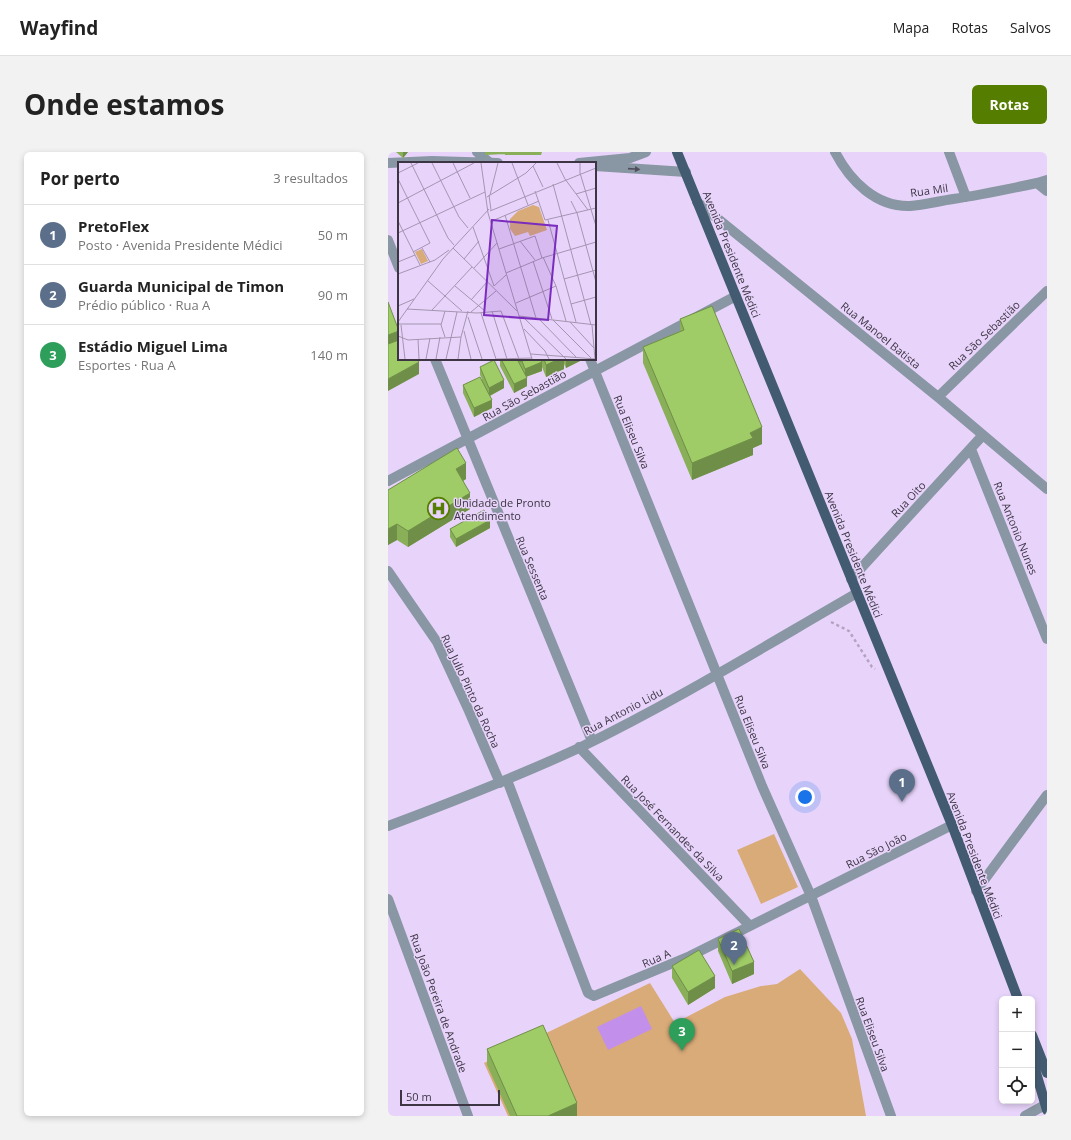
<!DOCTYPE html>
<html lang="pt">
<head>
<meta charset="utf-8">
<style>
  :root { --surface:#fff; --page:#f2f2f2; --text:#222; --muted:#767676; --line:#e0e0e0; --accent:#557e00 }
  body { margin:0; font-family:"Open Sans",sans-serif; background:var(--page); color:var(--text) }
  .controls { position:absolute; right:12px; bottom:12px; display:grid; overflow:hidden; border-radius:6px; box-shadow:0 2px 6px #0003 }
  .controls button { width:36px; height:36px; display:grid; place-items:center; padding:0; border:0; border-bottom:1px solid var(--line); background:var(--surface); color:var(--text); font:20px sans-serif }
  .scale { position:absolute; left:12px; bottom:10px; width:100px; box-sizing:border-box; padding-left:4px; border:2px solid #3d3544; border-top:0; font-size:11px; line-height:14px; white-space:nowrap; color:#3d3544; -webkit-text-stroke:3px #e8d4fa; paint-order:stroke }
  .you { position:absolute; left:417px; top:645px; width:14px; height:14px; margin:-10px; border:3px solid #fff; border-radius:50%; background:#1a73e8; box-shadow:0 0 0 6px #1a73e833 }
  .badge { display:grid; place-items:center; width:26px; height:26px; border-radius:50%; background:var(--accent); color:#fff; font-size:13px; font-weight:700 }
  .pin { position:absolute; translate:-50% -33px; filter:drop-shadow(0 1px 2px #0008) }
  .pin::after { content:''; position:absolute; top:21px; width:14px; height:12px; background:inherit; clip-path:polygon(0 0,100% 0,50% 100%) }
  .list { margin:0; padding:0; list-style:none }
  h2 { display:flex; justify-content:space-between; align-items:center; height:52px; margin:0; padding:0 16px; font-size:17px }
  h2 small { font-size:13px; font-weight:400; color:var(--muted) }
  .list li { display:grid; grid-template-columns:26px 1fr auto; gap:12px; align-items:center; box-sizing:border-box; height:60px; padding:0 16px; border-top:1px solid var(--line) }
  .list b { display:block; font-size:15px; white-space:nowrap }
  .list p { margin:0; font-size:13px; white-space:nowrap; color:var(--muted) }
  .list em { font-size:13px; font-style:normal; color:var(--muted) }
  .icon { flex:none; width:22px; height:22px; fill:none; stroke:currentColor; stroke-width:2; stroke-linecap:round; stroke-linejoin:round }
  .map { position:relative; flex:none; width:659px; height:964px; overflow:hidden; border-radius:6px }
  header { display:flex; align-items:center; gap:24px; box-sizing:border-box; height:56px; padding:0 20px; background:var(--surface); border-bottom:1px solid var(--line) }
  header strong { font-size:19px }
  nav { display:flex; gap:22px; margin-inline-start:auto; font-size:14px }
  .intro { display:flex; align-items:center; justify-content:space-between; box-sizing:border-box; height:96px; padding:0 24px }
  h1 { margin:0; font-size:28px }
  .button { padding:10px 18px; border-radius:6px; background:var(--accent); color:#fff; font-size:14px; font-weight:700 }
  main { display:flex; gap:24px; padding:0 24px }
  aside { flex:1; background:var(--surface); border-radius:6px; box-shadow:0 2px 6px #0003 }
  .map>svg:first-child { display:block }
</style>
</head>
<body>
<header>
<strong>Wayfind</strong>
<nav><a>Mapa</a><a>Rotas</a><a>Salvos</a></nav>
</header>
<div class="intro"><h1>Onde estamos</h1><a class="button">Rotas</a></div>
<main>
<aside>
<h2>Por perto<small>3 resultados</small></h2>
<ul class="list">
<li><span class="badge" style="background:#5c6f8a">1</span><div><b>PretoFlex</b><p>Posto · Avenida Presidente Médici</p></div><em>50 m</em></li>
<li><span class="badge" style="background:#5c6f8a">2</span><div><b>Guarda Municipal de Timon</b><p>Prédio público · Rua A</p></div><em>90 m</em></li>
<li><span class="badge" style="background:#2e9e5b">3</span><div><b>Estádio Miguel Lima</b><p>Esportes · Rua A</p></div><em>140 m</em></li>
</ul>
</aside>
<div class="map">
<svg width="659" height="964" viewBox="0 0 659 964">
  <rect width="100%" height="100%" fill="#e8d4fa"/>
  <path fill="#d9ab79" d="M386 682 410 735 373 752 349 698Z
    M412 817 453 861 464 887 478 964H120L96 911 262 831 287 871 337 845 373 834 389 832Z"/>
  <path fill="#c28feb" d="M253 854 264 877 220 898 209 875Z"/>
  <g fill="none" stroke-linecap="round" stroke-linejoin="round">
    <path stroke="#b3a3c1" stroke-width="2.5" stroke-dasharray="3 3" stroke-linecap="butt" d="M443 470 461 479 484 515 487 517"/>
    <path stroke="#8996a3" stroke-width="10" d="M89 0 101 10
      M447 0C462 29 488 55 522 54 536 53 551 49 565 47 593 43 621 37 649 31L659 28
      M561 0 578 45
      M0 11 44 9 110 11
      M191 11 242 6 258 0
      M207 14 298 20
      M649 31 659 39
      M309 50 550 245 659 337
      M0 88 11 116
      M47 207 204 589
      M202 207 374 634 423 744 503 964
      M550 245 659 139
      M583 297 659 487
      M0 329 348 144
      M0 419 49 490 81 559 112 631
      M463 427 595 283
      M191 595 362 774
      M119 628 200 841 206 844 302 804 564 673
      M0 674C64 650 128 625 191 596 286 550 377 494 469 441
      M588 739 659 643
      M0 747 80 964
      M637 964 657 953"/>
    <path stroke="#435b71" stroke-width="10" d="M289 0 564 673 630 847
      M644 883 659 921
      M644 907 659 958"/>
  </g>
  <path fill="#89af59" d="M8 0H20L15 6Z
    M97 0H117V2L97 3Z
    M117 0H154L153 3H128V0V3H117Z
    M292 167 374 292 365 296V303L304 328 255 211V195L292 179Z
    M112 207H194V208L178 216 176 212V217L158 225 154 215V219L138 225 139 234 126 241 112 214Z
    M92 215 116 236 102 244 104 256 86 265 75 241V233L94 227 92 223Z
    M78 327 75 329 82 357 20 395 9 388 0 393V338Z
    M102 376 68 395 62 385V377Z
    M330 787 366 822 344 832 330 799Z
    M284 814 327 836 300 853 284 826Z
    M99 897 189 964H122L99 913Z"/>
  <path fill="#6f8f48" d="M15 0H20L15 6Z
    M11 179V195L0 199V183Z
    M171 207H176V217L158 225V213Z
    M179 207H194V208L178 216V208Z
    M31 210V222L0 239V227Z
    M154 210V219L137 225V217Z
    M139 226V234L126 241V232Z
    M116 228V236L101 244V236Z
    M104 248V256L86 265V256Z
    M374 275V292L365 296V303L304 328V311L362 281Z
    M78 311V327L68 333V317Z
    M82 341V357L20 395V379Z
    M102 368V376L68 395V387Z
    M9 372V388L0 393V377Z
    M366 810V822L344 832V819Z
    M327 824V836L300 853V840Z
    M189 951V964H160Z"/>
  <path fill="#9fcc67" stroke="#6f8f48" d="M0 150 11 179 0 183Z
    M324 154 374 275 362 281 365 286 304 311 255 195 296 178 292 167Z
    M11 188V207H29L31 210 0 227V192Z
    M113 207H129L139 226 126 232Z
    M131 207H152L154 210 137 217 134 209 132 210Z
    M156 207H171L158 213Z
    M106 208 116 228 101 236 92 215Z
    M92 225 104 248 86 256 75 233Z
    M69 296 78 311 68 317 82 341 20 379 9 372 0 377V338Z
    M96 358 102 368 68 387 62 377Z
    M351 777 366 810 344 819 330 787Z
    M311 798 327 824 300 840 284 814Z
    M155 873 189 951 160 964H129L99 897Z"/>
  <defs><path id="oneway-solid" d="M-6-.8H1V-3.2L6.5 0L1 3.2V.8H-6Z"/></defs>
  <use fill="#504d5c" href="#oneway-solid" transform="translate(246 17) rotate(4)"/>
  <defs>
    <symbol id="hospital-ring" viewBox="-11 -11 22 22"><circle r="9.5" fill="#e8d4fa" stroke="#557e00" stroke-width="1.5"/><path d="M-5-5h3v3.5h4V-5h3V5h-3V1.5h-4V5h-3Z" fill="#557e00"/></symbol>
  </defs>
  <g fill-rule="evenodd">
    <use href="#hospital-ring" x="38" y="344" width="25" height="25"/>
  </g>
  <g text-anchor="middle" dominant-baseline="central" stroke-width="3" stroke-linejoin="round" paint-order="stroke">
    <g font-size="11" fill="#3d3544" stroke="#e8d4fa">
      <text transform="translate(541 38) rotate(-8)">Rua Mil</text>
      <text transform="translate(344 102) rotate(68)">Avenida Presidente Médici</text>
      <text transform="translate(493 183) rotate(39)">Rua Manoel Batista</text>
      <text transform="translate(596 183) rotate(-44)">Rua São Sebastião</text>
      <text transform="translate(136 243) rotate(-29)">Rua São Sebastião</text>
      <text transform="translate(244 280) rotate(68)">Rua Eliseu Silva</text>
      <text transform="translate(520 347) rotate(-47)">Rua Oito</text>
      <text transform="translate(628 376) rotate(68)">Rua Antonio Nunes</text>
      <text transform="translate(466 402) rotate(68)">Avenida Presidente Médici</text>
      <text transform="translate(145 416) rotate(67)">Rua Sessenta</text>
      <text transform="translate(83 539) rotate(65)">Rua Julio Pinto da Rocha</text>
      <text transform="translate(235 559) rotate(-28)">Rua Antonio Lidu</text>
      <text transform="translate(365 580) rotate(68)">Rua Eliseu Silva</text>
      <text transform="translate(285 676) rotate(46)">Rua José Fernandes da Silva</text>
      <text transform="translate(488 698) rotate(-27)">Rua São João</text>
      <text transform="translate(587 703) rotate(69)">Avenida Presidente Médici</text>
      <text transform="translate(268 806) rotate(-23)">Rua A</text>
      <text transform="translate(51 851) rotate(70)">Rua João Pereira de Andrade</text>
      <text transform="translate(485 882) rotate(70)">Rua Eliseu Silva</text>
    </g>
    <g font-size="11" fill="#3d3544" stroke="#e8d4fa" text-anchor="start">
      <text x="66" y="350">Unidade de Pronto<tspan x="66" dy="13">Atendimento</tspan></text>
    </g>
  </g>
  <g transform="translate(10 10)">
    <rect width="198" height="198" fill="#e8d4fa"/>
    <path d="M135 43 141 45 149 68 132 74 130 70 117 74 112 67V57L120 49ZM24 87 30 99 23 102 17 90Z" fill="#d9ab79"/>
    <path fill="none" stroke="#a494b1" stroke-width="1" d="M13 1 50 76 56 83M34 1 61 55 70 66M55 1 72 36M83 1 90 51 134 197M114 1 130 43M159 1 167 17 190 48M182 1V11L198 64M135 4 145 25M0 11 20 1M0 17 32 81 15 90M155 22 193 163M137 29 147 58 198 46M178 32 198 26M91 33 93 48M92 33 100 1M89 35 128 11 138 1M173 39 179 51 198 120M0 41 76 1M92 49 198 6M107 53 138 156M150 58 178 160M0 59 22 103M94 59 141 39M75 65 96 124M0 71 87 30M122 79 137 98M24 86 32 100M55 86 119 149M101 87 137 74 144 96M145 95 158 124 168 159M66 97 81 79M135 99 154 157M0 100 17 93M76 106 99 81M108 111 144 96 198 80M0 112 37 98 51 88M166 117 198 108M30 119 64 149M57 124 87 149M96 124 108 113M73 138 89 120M118 141 158 124M173 142 198 135M0 144 16 137M9 147 79 151 103 149 121 197M34 148 74 105M94 149 109 197M73 150 98 129M83 151 98 197M121 154 198 163M70 155 84 197M126 156 168 197M141 157 178 195M155 158 193 196M0 160 45 97 91 47M172 160 196 186M0 162H43M3 163 7 197M194 163 197 197M126 167 147 189 151 197M66 169 73 197M0 174 10 178 63 175M47 175 43 163 47 149M20 177 21 197M133 192 198 197M28 197 32 176M38 197 42 175M48 197 59 150M60 197 63 175 70 149M98 197 134 196"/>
    <path fill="#7b2cbf" fill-opacity="0.15" stroke="#7b2cbf" stroke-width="2" d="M94 58 159 64 150 158 86 153Z"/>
    <rect width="198" height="198" fill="none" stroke="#3d3544" stroke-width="2"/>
  </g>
</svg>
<div class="controls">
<button>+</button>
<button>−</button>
<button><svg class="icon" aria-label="locate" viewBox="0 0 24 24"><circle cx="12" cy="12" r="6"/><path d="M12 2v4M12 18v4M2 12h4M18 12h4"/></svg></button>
</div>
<div class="scale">50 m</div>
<div class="you"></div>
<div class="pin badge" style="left:514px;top:650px;background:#5c6f8a">1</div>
<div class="pin badge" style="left:346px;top:813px;background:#5c6f8a">2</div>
<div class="pin badge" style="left:294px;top:899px;background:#2e9e5b">3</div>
</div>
</main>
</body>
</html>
